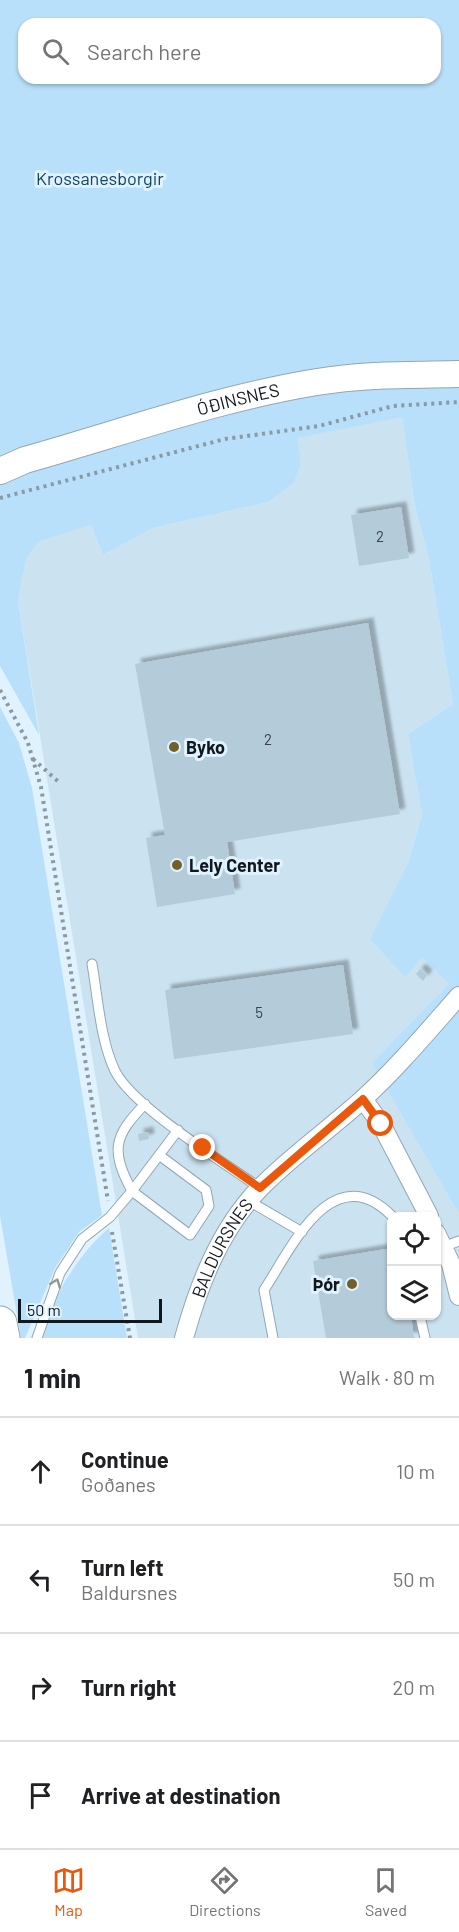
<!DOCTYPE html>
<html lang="en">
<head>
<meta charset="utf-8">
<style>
  :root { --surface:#fff; --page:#f6f6f6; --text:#202124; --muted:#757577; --line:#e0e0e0; --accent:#ea580c }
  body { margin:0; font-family:Barlow,sans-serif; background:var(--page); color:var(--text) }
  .controls { position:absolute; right:18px; bottom:18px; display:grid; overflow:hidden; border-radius:12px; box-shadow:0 2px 4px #0004 }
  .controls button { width:54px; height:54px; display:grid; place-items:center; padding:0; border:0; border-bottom:2px solid var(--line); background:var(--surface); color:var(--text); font:30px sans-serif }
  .scale { position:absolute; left:18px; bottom:15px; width:144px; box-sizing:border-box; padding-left:6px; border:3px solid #10181d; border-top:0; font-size:16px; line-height:21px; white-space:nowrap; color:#10181d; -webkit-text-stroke:4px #dff2fe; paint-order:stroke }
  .stop { position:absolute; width:18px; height:18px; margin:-14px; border:4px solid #ea580c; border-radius:50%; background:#fff }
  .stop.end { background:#ea580c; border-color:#fff; box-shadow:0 2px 6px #0008 }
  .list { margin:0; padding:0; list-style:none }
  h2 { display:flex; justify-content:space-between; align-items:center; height:78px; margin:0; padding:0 24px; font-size:26px }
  h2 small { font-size:20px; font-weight:400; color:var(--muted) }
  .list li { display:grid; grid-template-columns:39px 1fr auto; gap:18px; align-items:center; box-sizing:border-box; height:108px; padding:0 24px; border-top:2px solid var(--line) }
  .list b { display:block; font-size:22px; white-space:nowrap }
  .list p { margin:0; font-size:20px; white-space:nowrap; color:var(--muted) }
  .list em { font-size:20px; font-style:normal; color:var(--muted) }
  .icon { flex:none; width:33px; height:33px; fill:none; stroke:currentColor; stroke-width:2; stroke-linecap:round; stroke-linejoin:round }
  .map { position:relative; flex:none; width:459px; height:1338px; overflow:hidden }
  .search { position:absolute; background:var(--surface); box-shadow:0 2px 4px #0004; left:18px; right:18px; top:18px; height:66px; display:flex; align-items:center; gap:15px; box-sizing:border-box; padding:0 21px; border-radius:18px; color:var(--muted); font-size:22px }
  .sheet { height:510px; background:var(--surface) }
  nav { display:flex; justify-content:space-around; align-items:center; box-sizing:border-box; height:84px; border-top:2px solid var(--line); background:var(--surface); font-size:16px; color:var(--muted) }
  nav a { display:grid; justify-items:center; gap:3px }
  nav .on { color:var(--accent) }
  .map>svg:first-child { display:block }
</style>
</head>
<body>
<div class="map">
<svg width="459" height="1338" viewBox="0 0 459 1338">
  <defs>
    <filter id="shadow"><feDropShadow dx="5.5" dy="-5.5" stdDeviation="1.5" flood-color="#0004"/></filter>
  </defs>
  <rect width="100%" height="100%" fill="#dff2fe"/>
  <path fill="#cbe3f1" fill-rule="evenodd" d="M402 416 415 506 429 559 453 704 408 734 422 815 408 863 371 939 405 976 422 958 449 984 373 1063 459 1214V1338H138L18 601 26 560 38 542 91 525 103 555 153 528 268 502 294 483 301 464 298 438ZM392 1216H436V1316H392Z"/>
  <path fill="#b9e0fa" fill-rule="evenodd" d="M0 0H459V1214L372 1063 449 984 422 958 405 977 370 939 408 863 422 815 408 734 453 704 429 559 415 506 402 417 298 438 301 464 294 483 268 502 153 528 103 555 91 525 38 542 26 560 18 601 39 735 0 666ZM24 24H435V78H24Z
    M0 707 19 743 32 788 102 1215 79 1232 55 1268 25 1338H21L0 1216Z
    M109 1228 127 1338H42C50 1299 79 1253 109 1228Z"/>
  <path fill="#b4cbd9" filter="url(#shadow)" d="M401 507 409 558 359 566 351 515Z
    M368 623 400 814 227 842 235 894 157 907 146 838 165 835 135 664Z
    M343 965 353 1034 174 1059 165 990Z
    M420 969 427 975 423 981 416 974Z
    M148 1132 149 1139 139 1141 138 1134Z
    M392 1248V1316H411L414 1338H326L313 1261Z"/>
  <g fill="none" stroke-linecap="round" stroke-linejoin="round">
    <defs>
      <path id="lane" d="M92 964C98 998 100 1039 115 1071 133 1107 225 1163 260 1188
        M159 1155 206 1190 209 1206 190 1235 132 1191 178 1130
        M249 1201 302 1232
        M443 1247 459 1241
        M420 1316 425 1338
        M37 1338 60 1273 82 1239 110 1217 132 1191C110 1150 114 1136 145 1104
        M273 1338 264 1290C291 1249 332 1156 392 1216"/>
      <g id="street">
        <path d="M363 1099 381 1124 429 1216"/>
        <path d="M436 1233 451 1264 459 1296"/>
        <path id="s1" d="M184 1338C199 1284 220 1230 259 1189 291 1156 329 1130 363 1099 397 1068 428 1031 459 996"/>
      </g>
      <g id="secondary">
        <path id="s2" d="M0 471 25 460C121 433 218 398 317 382 364 374 411 375 459 374"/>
      </g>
      <path id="highway" d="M0 1323 3 1338"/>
    </defs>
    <use href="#lane" stroke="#91a7b5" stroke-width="11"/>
    <use href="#street" stroke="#91a7b5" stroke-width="20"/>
    <use href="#secondary" stroke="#91a7b5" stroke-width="28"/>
    <use href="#highway" stroke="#91a7b5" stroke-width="35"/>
    <path stroke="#8a99a2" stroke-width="4" stroke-dasharray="3 4.5" stroke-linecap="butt" d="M0 498 225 439 319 426 393 406 459 402
      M0 690 28 743 41 787 108 1201
      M33 759 61 784
      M112 1232 130 1338"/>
    <use href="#lane" stroke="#fff" stroke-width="9"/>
    <use href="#street" stroke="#fff" stroke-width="18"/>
    <use href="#secondary" stroke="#fff" stroke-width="26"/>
    <use href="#highway" stroke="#fff" stroke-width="33"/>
  </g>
  <defs><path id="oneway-chevron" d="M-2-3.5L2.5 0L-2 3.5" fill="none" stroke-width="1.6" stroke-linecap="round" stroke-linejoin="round" transform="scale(1.5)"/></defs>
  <use stroke="#939799" href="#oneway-chevron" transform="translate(56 1283) rotate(-69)"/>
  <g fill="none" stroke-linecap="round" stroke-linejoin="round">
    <path stroke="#ea580c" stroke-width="8" d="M203 1148 260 1188 363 1099 381 1124"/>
  </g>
  <g fill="#735e2d" stroke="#dff2fe" stroke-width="2">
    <circle cx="174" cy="747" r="6"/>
    <circle cx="177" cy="865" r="6"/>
    <circle cx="352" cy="1284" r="6"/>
  </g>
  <g text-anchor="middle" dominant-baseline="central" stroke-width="6" stroke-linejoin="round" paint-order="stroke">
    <g font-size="15" fill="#39454c">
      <text x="380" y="536">2</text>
      <text x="268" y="739">2</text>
      <text x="259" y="1012">5</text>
    </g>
    <g font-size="18" fill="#124661" stroke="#dff2fe">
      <text x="100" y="178">Krossanesborgir</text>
    </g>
    <g font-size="18" fill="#10181d" stroke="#dff2fe">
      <text stroke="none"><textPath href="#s2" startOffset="249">ÓÐINSNES</textPath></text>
      <text stroke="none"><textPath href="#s1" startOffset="98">BALDURSNES</textPath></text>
    </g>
    <g font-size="18" font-weight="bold" fill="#10181d" stroke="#dff2fe" text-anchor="start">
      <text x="186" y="747">Byko</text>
      <text x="189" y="865">Lely Center</text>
      <text x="340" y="1284" text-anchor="end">Þór</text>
    </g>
  </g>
</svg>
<div class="controls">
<button><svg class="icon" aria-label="locate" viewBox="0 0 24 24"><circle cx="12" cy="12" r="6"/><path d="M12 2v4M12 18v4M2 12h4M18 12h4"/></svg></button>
<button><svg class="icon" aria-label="layers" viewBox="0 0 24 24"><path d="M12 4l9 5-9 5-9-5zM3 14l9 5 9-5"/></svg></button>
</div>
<div class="scale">50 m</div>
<div class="stop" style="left:381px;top:1124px"></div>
<div class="stop end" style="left:203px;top:1148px"></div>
<div class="search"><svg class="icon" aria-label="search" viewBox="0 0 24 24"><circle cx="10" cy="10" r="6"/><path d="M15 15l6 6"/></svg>Search here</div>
</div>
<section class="sheet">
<h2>1 min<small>Walk · 80 m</small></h2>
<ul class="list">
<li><svg class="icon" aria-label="ahead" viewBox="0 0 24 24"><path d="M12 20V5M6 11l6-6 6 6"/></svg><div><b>Continue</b><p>Goðanes</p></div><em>10 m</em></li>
<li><svg class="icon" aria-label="left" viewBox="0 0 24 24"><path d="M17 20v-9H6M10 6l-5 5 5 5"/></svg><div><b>Turn left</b><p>Baldursnes</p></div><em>50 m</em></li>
<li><svg class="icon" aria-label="right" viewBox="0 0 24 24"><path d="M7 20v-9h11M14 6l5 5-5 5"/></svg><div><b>Turn right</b></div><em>20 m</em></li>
<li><svg class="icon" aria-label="arrive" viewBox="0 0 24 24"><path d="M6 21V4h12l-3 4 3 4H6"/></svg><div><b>Arrive at destination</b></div></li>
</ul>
</section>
<nav>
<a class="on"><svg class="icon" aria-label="map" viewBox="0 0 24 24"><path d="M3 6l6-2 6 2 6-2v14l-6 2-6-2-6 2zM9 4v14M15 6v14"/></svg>Map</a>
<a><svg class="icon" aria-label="directions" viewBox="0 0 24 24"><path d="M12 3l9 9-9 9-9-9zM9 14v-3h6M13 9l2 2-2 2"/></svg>Directions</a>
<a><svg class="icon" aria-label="saved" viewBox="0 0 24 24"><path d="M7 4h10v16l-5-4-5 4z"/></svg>Saved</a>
</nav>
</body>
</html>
